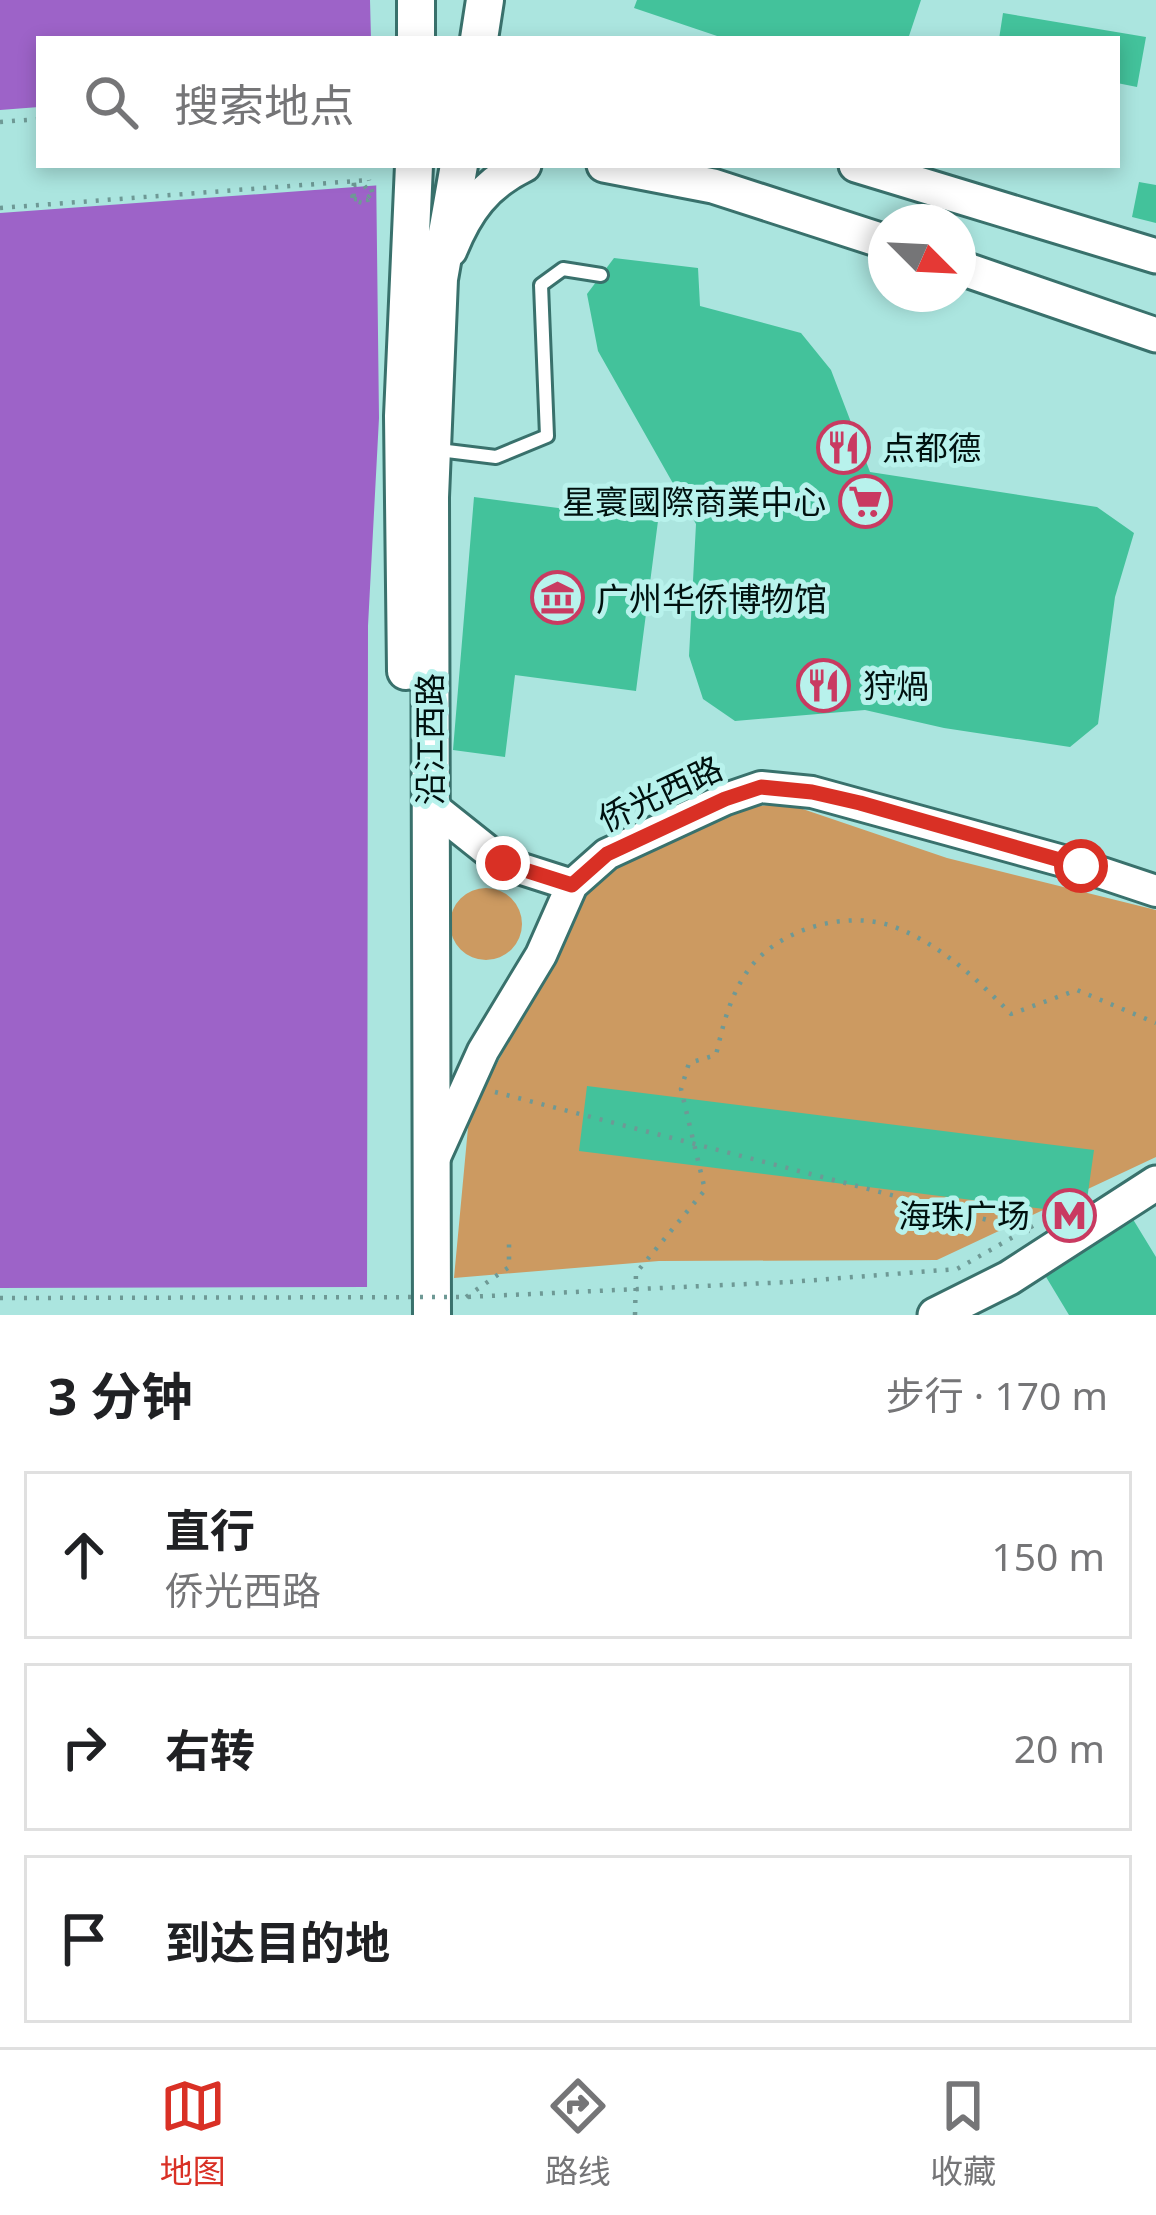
<!DOCTYPE html>
<html lang="zh">
<head>
<meta charset="utf-8">
<style>
  :root { --surface:#fff; --page:#f6f6f6; --text:#202124; --muted:#757577; --line:#e0e0e0; --accent:#d93025 }
  body { margin:0; font-family:"Noto Sans","Noto Sans SC",sans-serif; background:var(--page); color:var(--text) }
  .compass { position:absolute; left:868px; top:204px; width:108px; height:108px; border-radius:50%; background:var(--surface); box-shadow:0 6px 18px #0003; rotate:114deg }
  .stop { position:absolute; width:36px; height:36px; margin:-27px; border:9px solid #d93025; border-radius:50%; background:#fff }
  .stop.end { background:#d93025; border-color:#fff; box-shadow:0 3px 12px #0008 }
  .list { margin:0; padding:0; list-style:none }
  h2 { display:flex; justify-content:space-between; align-items:center; height:156px; margin:0; padding:0 48px; font-size:51px }
  h2 small { font-size:39px; font-weight:400; color:var(--muted) }
  .list li { display:grid; grid-template-columns:78px 1fr auto; gap:36px; align-items:center; box-sizing:border-box; height:168px; margin:0 24px 24px; padding:0 24px; border:3px solid var(--line); border-radius:0px }
  .list b { display:block; font-size:45px; white-space:nowrap }
  .list p { margin:0; font-size:39px; white-space:nowrap; color:var(--muted) }
  .list em { font-size:39px; font-style:normal; color:var(--muted) }
  .icon { flex:none; width:66px; height:66px; fill:none; stroke:currentColor; stroke-width:2; stroke-linecap:round; stroke-linejoin:round }
  .map { position:relative; flex:none; width:1156px; height:1315px; overflow:hidden }
  .search { position:absolute; background:var(--surface); box-shadow:0 6px 18px #0003; left:36px; right:36px; top:36px; height:132px; display:flex; align-items:center; gap:30px; box-sizing:border-box; padding:0 42px; border-radius:0px; color:var(--muted); font-size:45px }
  .sheet { height:732px; background:var(--surface) }
  nav { display:flex; justify-content:space-around; align-items:center; box-sizing:border-box; height:168px; border-top:3px solid var(--line); background:var(--surface); font-size:33px; color:var(--muted) }
  nav a { display:grid; justify-items:center; gap:6px }
  nav .on { color:var(--accent) }
  .map>svg:first-child { display:block }
</style>
</head>
<body>
<div class="map">
<svg width="1156" height="1315" viewBox="0 0 1156 1315">
  <rect width="100%" height="100%" fill="#abe5df"/>
  <path fill="#cc9a61" d="M785 803 947 858 1156 910V1157L937 1260 659 1261 454 1278 469 1117 587 891 618 865 736 809Z
    M450 924a36 36 0 1 1 72 0a36 36 0 1 1-72 0Z"/>
  <path fill="#9d63c8" d="M0 0H370L371 39H39V165H376L379 418 368 626 367 1315H0Z"/>
  <path fill="#abe5df" d="M39 107V165H382V185L0 213V110Z
    M373 1287V1315H0V1288Z"/>
  <path fill="#43c29b" d="M637 0H921L908 39H726L634 8Z
    M1003 13 1146 37 1137 87 1117 83V39H999Z
    M1139 182 1156 185V223L1132 217Z
    M614 258 698 268 700 306 801 333 831 370 870 472 1097 507 1134 533 1115 597 1098 724 1070 747 944 728 865 710 735 721 703 699 689 656 696 524 598 351 587 294Z
    M474 497 658 521 636 691 515 675 505 757 453 750Z
    M587 1086 1094 1150 1085 1214 579 1151Z
    M1120 1198 1156 1257V1315H1069L1031 1252Z"/>
  <g fill="none" stroke-linecap="round" stroke-linejoin="round">
    <defs>
      <path id="service" d="M439 450 496 457 547 436 541 285 563 269 601 275"/>
      <path id="tertiary" d="M429 804 503 863 572 885
        M435 1157 483 1051 541 955 572 885 607 854 726 799 761 787 812 792 1081 866 1156 891"/>
      <path id="secondary" d="M604 165 713 186 886 242
        M856 165 1156 256
        M450 250C466 210 485 184 524 165
        M958 267 1156 335
        M935 1315 1009 1278 1156 1183"/>
      <path id="primary" d="M416 39V0
        M479 39 485 0
        M406 671 403 416 414 165
        M432 1315 430 497 439 279 459 165"/>
    </defs>
    <use href="#service" stroke="#39716c" stroke-width="18"/>
    <use href="#tertiary" stroke="#39716c" stroke-width="36"/>
    <use href="#secondary" stroke="#39716c" stroke-width="39"/>
    <use href="#primary" stroke="#39716c" stroke-width="42"/>
    <path stroke="#6e9995" stroke-width="4.5" stroke-dasharray="3 9" stroke-linecap="butt" d="M0 122 39 119
      M354 183 352 200 363 203 371 194 363 184 353 185 354 199
      M0 208 369 180
      M495 1092 1030 1231
      M790 1282 957 1269 1036 1224
      M466 1297 509 1267V1238
      M635 1315 636 1273 705 1190 681 1089 689 1063 716 1055C723 1025 730 995 749 969 779 929 845 910 892 926 939 943 977 979 1011 1014L1077 990 1156 1023"/>
    <use href="#service" stroke="#fff" stroke-width="12"/>
    <use href="#tertiary" stroke="#fff" stroke-width="30"/>
    <use href="#secondary" stroke="#fff" stroke-width="33"/>
    <use href="#primary" stroke="#fff" stroke-width="36"/>
    <path stroke="#6e9995" stroke-width="4.5" stroke-dasharray="3 9" stroke-linecap="butt" d="M354 199 368 200 373 195 369 180
      M0 1298 466 1297 790 1282"/>
  </g>
  <g fill="none" stroke-linecap="round" stroke-linejoin="round">
    <path stroke="#d93025" stroke-width="15" d="M503 863 572 885 607 854 725 799 761 787 812 792 860 803 1081 866"/>
  </g>
  <defs>
    <symbol id="restaurant-ring" viewBox="-11 -11 22 22"><circle r="9.5" fill="#b8f2ec" stroke="#c93a61" stroke-width="1.5"/><path d="M-5-6h1v4h1v-4h1v4h1v-4h1v5L-1.5 .5V6h-2V.5L-5-1ZM5-6V6H3V1.5H1.5Q1.5-4 5-6Z" fill="#c93a61"/></symbol>
    <symbol id="supermarket-ring" viewBox="-11 -11 22 22"><circle r="9.5" fill="#b8f2ec" stroke="#c93a61" stroke-width="1.5"/><path d="M-6-5.5h2.5l.6 2H6L4.5 2H-2.5L-4.4-4H-6ZM-1.5 3.2a1.3 1.3 0 1 0 .1 0ZM3 3.2a1.3 1.3 0 1 0 .1 0Z" fill="#c93a61"/></symbol>
    <symbol id="museum-ring" viewBox="-11 -11 22 22"><circle r="9.5" fill="#b8f2ec" stroke="#c93a61" stroke-width="1.5"/><path d="M0-6L6-3V-2H-6V-3ZM-5-1h2V3h-2ZM-1-1h2V3h-2ZM3-1h2V3H3ZM-6 4H6V6H-6Z" fill="#c93a61"/></symbol>
    <symbol id="metro-ring" viewBox="-11 -11 22 22"><circle r="9.5" fill="#b8f2ec" stroke="#c93a61" stroke-width="1.5"/><path d="M-5.5 5V-5H-3L0 0L3-5H5.5V5H3V-.5L0 4L-3-.5V5Z" fill="#c93a61"/></symbol>
  </defs>
  <g fill-rule="evenodd">
    <use href="#restaurant-ring" x="814" y="418" width="59" height="59"/>
    <use href="#supermarket-ring" x="836" y="472" width="59" height="59"/>
    <use href="#museum-ring" x="528" y="568" width="59" height="59"/>
    <use href="#restaurant-ring" x="794" y="656" width="59" height="59"/>
    <use href="#metro-ring" x="1040" y="1186" width="59" height="59"/>
  </g>
  <g text-anchor="middle" dominant-baseline="central" stroke-width="10" stroke-linejoin="round" paint-order="stroke">
    <g font-size="33" fill="#00110f" stroke="#b8f2ec" text-anchor="start">
      <text x="882" y="447">点都德</text>
      <text x="826" y="501" text-anchor="end">星寰國際商業中心</text>
      <text x="596" y="598">广州华侨博物馆</text>
      <text x="863" y="685">狩煱</text>
      <text x="1030" y="1215" text-anchor="end">海珠广场</text>
    </g>
    <g font-size="33" fill="#00110f" stroke="#b8f2ec">
      <text transform="translate(429 739) rotate(-90)">沿江西路</text>
      <text transform="translate(660 793) rotate(-25)">侨光西路</text>
    </g>
  </g>
</svg>
<svg class="compass" viewBox="-18 -18 36 36"><path d="M0-13l5 13h-10z" fill="#e53935"/><path d="M0 13l5-13h-10z" fill="#757577"/></svg>
<div class="stop" style="left:1081px;top:866px"></div>
<div class="stop end" style="left:503px;top:863px"></div>
<div class="search"><svg class="icon" aria-label="search" viewBox="0 0 24 24"><circle cx="10" cy="10" r="6"/><path d="M15 15l6 6"/></svg>搜索地点</div>
</div>
<section class="sheet">
<h2>3 分钟<small>步行 · 170 m</small></h2>
<ul class="list">
<li><svg class="icon" aria-label="ahead" viewBox="0 0 24 24"><path d="M12 20V5M6 11l6-6 6 6"/></svg><div><b>直行</b><p>侨光西路</p></div><em>150 m</em></li>
<li><svg class="icon" aria-label="right" viewBox="0 0 24 24"><path d="M7 20v-9h11M14 6l5 5-5 5"/></svg><div><b>右转</b></div><em>20 m</em></li>
<li><svg class="icon" aria-label="arrive" viewBox="0 0 24 24"><path d="M6 21V4h12l-3 4 3 4H6"/></svg><div><b>到达目的地</b></div></li>
</ul>
</section>
<nav>
<a class="on"><svg class="icon" aria-label="map" viewBox="0 0 24 24"><path d="M3 6l6-2 6 2 6-2v14l-6 2-6-2-6 2zM9 4v14M15 6v14"/></svg>地图</a>
<a><svg class="icon" aria-label="directions" viewBox="0 0 24 24"><path d="M12 3l9 9-9 9-9-9zM9 14v-3h6M13 9l2 2-2 2"/></svg>路线</a>
<a><svg class="icon" aria-label="saved" viewBox="0 0 24 24"><path d="M7 4h10v16l-5-4-5 4z"/></svg>收藏</a>
</nav>
</body>
</html>
